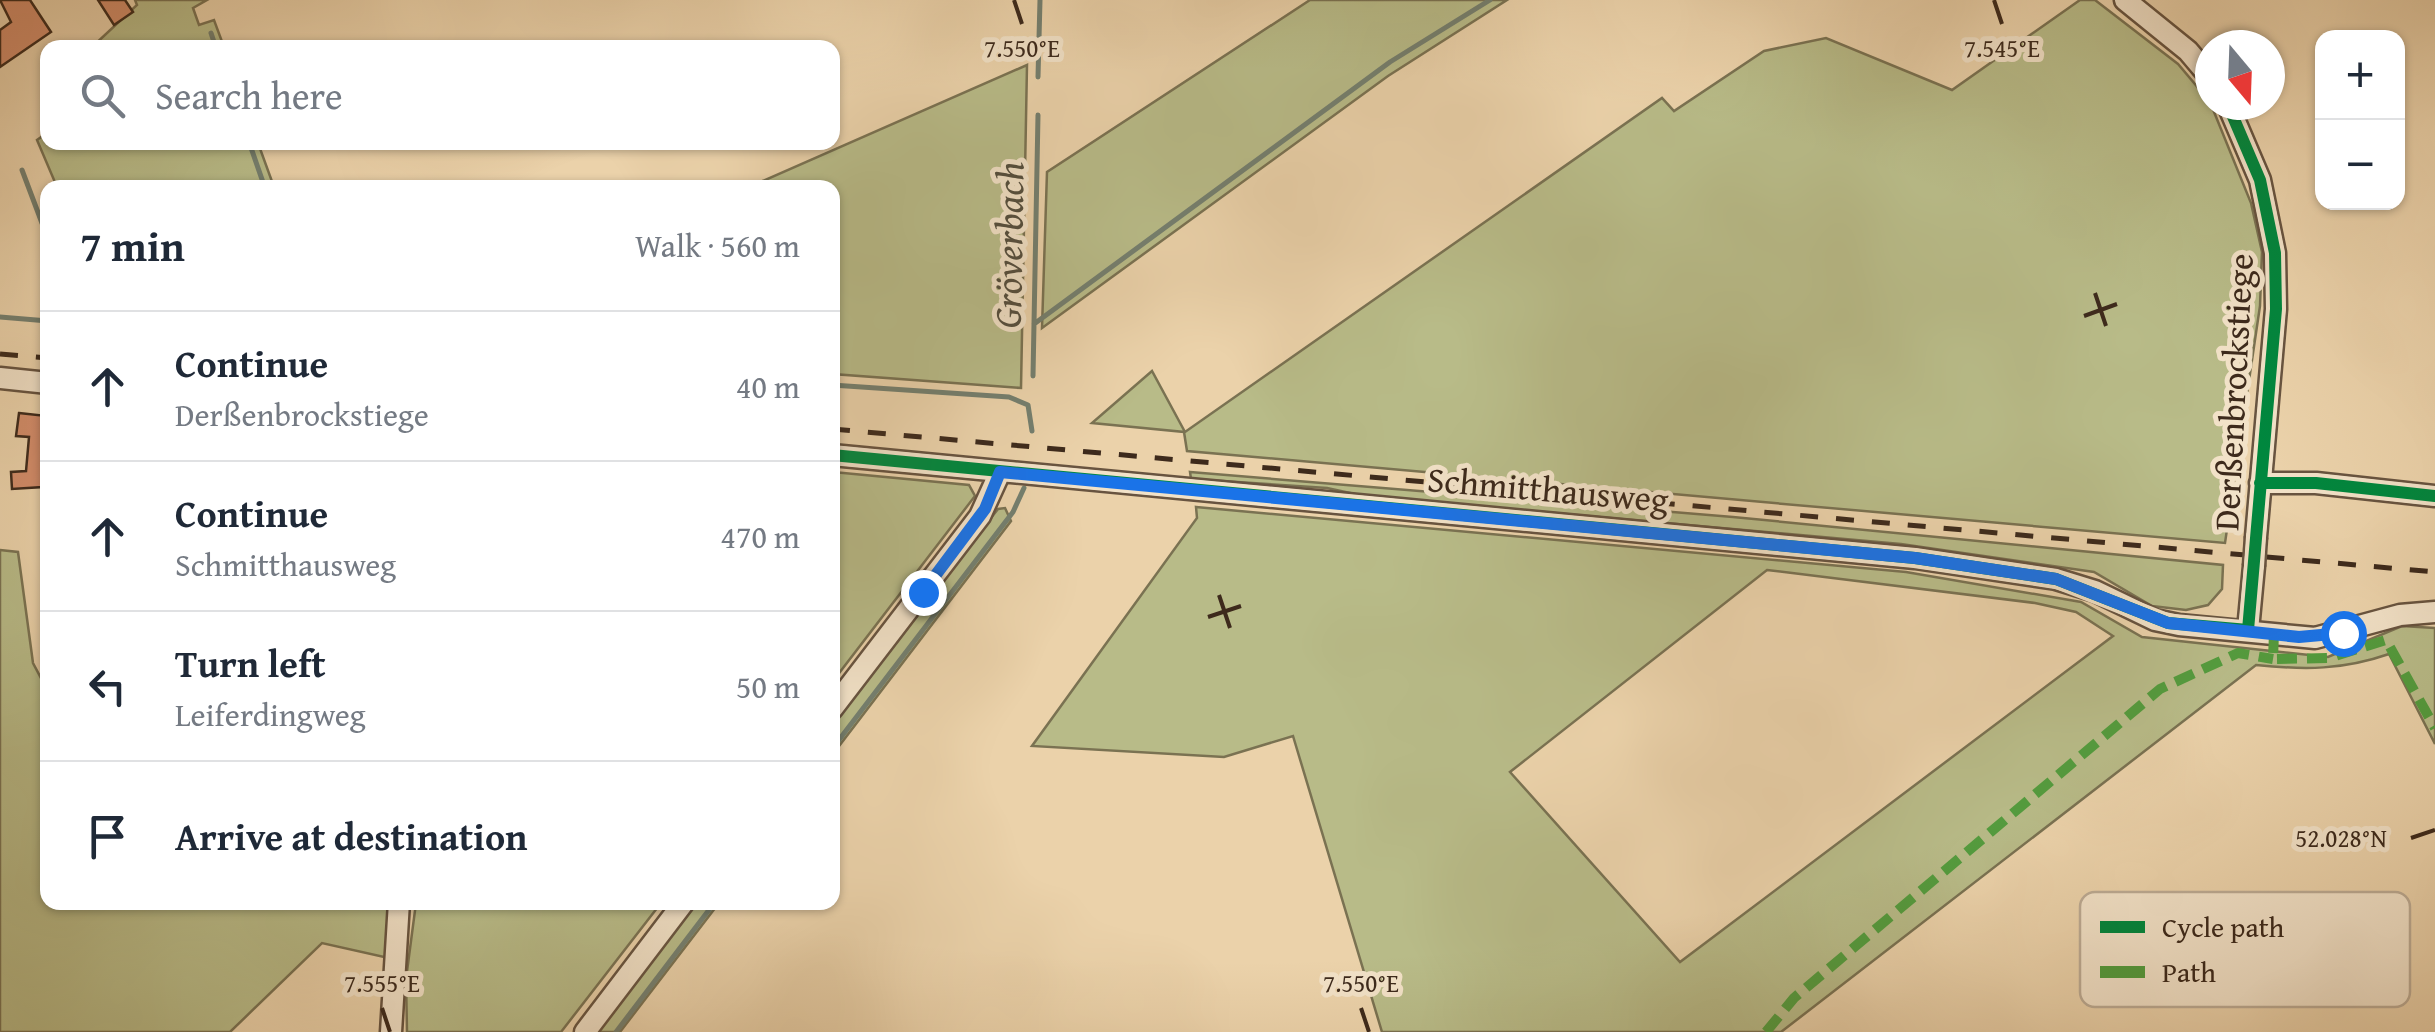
<!DOCTYPE html>
<html lang="en">
<head>
<meta charset="utf-8">
<style>
  :root { --surface:#fff; --page:#f6f6f7; --text:#1f2937; --muted:#747a83; --line:#e0e1e3 }
  body { margin:0; font-family:"Gentium Book Plus",serif; background:var(--page); color:var(--text) }
  .controls { position:absolute; right:30px; top:30px; display:grid; overflow:hidden; border-radius:20px; box-shadow:0 2px 8px #0004 }
  .controls button { width:90px; height:90px; display:grid; place-items:center; padding:0; border:0; border-bottom:2px solid var(--line); background:var(--surface); color:var(--text); font:50px sans-serif }
  .compass { position:absolute; left:2195px; top:30px; width:90px; height:90px; border-radius:50%; background:var(--surface); box-shadow:0 2px 8px #0004; rotate:161deg }
  .stop { position:absolute; width:30px; height:30px; margin:-22px; border:8px solid #1a73e8; border-radius:50%; background:#fff }
  .stop.end { background:#1a73e8; border-color:#fff; box-shadow:0 2px 10px #0008 }
  .list { margin:0; padding:0; list-style:none }
  h2 { display:flex; justify-content:space-between; align-items:center; height:130px; margin:0; padding:0 40px; font-size:42px }
  h2 small { font-size:32px; font-weight:400; color:var(--muted) }
  .list li { display:grid; grid-template-columns:65px 1fr auto; gap:30px; align-items:center; box-sizing:border-box; height:150px; padding:0 40px; border-top:2px solid var(--line) }
  .list b { display:block; font-size:38px; white-space:nowrap }
  .list p { margin:0; font-size:32px; white-space:nowrap; color:var(--muted) }
  .list em { font-size:32px; font-style:normal; color:var(--muted) }
  .icon { flex:none; width:55px; height:55px; fill:none; stroke:currentColor; stroke-width:2; stroke-linecap:round; stroke-linejoin:round }
  .map { position:relative; flex:none; width:2435px; height:1032px; overflow:hidden }
  .search { position:absolute; background:var(--surface); box-shadow:0 2px 8px #0004; left:40px; top:40px; width:800px; height:110px; display:flex; align-items:center; gap:25px; box-sizing:border-box; padding:0 35px; border-radius:20px; color:var(--muted); font-size:38px }
  .panel { position:absolute; background:var(--surface); box-shadow:0 2px 8px #0004; left:40px; top:180px; width:800px; height:730px; border-radius:20px }
  .map>svg:first-child { display:block }
</style>
</head>
<body>
<div class="map">
<svg width="2435" height="1032" viewBox="0 0 2435 1032">
  <rect width="100%" height="100%" fill="#ebd2aa"/>
  <filter id="stains"><feTurbulence type="fractalNoise" baseFrequency=".002" numOctaves="4"/><feColorMatrix values="0 0 0 0 .2 0 0 0 0 .09 0 0 0 0 .02 0 0 0 .5 -.17"/></filter>
  <radialGradient id="worn" r=".72"><stop offset=".6" stop-color="#630" stop-opacity="0"/><stop offset="1" stop-color="#630" stop-opacity=".3"/></radialGradient>
  <path fill="#b8bb88" stroke="#7a7252" stroke-width="2.5" fill-rule="evenodd" d="M135 0H207L193 8 199 25 214 20 224 47 91 48 137 5Z
    M1310 0H1507L1388 76 1042 328 1047 172Z
    M2080 0H2095L2178 64 2210 102 2251 203 2262 252 2260 306 2225 543 1187 451 1184 432 1092 423 1152 371 1185 432 1662 98 1674 111 1764 51 1826 38 1952 90Z
    M1027 65 1021 388 833 374 832 188 749 187Z
    M47 133 48 142 258 143 274 187H57L37 140Z
    M833 472 969 485 975 496 833 681Z
    M1190 472 1733 517 2223 565 2222 589 2208 605 2186 610 2152 606 2094 572 1901 544 1364 496 1327 488 1191 479Z
    M1196 507 1906 572 2081 602 2142 637 2328 657 2402 626 2435 628V744L2389 654C2343 670 2305 670 2256 665L1781 1032H1382L1293 736 1224 757 1032 746 1197 518ZM1767 570 2035 603 2076 612 2113 636 1680 962 1510 772Z
    M1005 508 1011 521 833 754 832 721 998 509Z
    M0 550 18 552 33 663 42 680 47 677 48 902 399 903 393 959 322 943 230 1032H0Z
    M416 903V902L661 903 561 1032H407L406 979Z
    M694 903H719L620 1032H596Z"/>
  <g fill="none" stroke-linecap="round" stroke-linejoin="round">
    <path stroke="#747f6f" stroke-width="5" d="M211 33 216 48
      M1038 77 1040 0
      M249 142 265 188
      M22 170 48 239
      M0 317 48 321
      M1034 324 1390 62 1490 0
      M1033 376 1038 115
      M832 385 1009 397 1028 405 1032 431
      M832 749 1013 512 1024 488
      M616 1032 715 902"/>
  </g>
  <path fill="#d38d6b" stroke="#3d2a1c" stroke-width="2.5" d="M0 0H30L51 32 0 67V30L11 22Z
    M98 0H125L133 12 114 25Z
    M19 413 47 416 43 487 12 489 11 472 26 471 29 437 16 436Z"/>
  <g fill="none" stroke-linecap="round" stroke-linejoin="round">
    <defs>
      <path id="minor" d="M2125 0 2188 51 2210 77
        M2228 105 2260 180 2275 253 2276 309 2256 537
        M0 378 48 383
        M832 455 1915 558 2056 579 2095 591 2155 620 2179 625 2315 638 2400 615 2435 612
        M2260 483H2316L2435 496
        M2248 630 2254 566
        M832 709 980 516 1000 472
        M391 1032 399 902
        M585 1032 684 902"/>
    </defs>
    <use href="#minor" stroke="#685440" stroke-width="25"/>
    <use href="#minor" stroke="#f2e2c8" stroke-width="20"/>
    <path stroke="#3d2a1c" stroke-width="5" stroke-dasharray="18 18" stroke-linecap="butt" d="M0 354 48 358
      M832 429 2435 572"/>
    <defs>
      <path id="minor-bridge" d="M2254 566 2256 537"/>
    </defs>
    <use href="#minor-bridge" stroke="#685440" stroke-width="25" stroke-linecap="butt"/>
    <use href="#minor-bridge" stroke="#f2e2c8" stroke-width="20"/>
    <path stroke="#539c3e" stroke-width="10" stroke-dasharray="20 10" stroke-linecap="butt" d="M2274 633 2273 659 2329 658 2386 640 2435 728
      M1766 1032 1794 998 2160 689 2238 653 2273 659"/>
    <defs>
      <path id="cycleway" d="M832 455 1915 558 2056 579 2168 623 2248 630 2276 309 2275 253 2260 180 2228 105
        M2260 483H2316L2435 496"/>
    </defs>
    <use href="#cycleway" stroke="#f2e2c8" stroke-width="19"/>
    <use href="#cycleway" stroke="#00873e" stroke-width="12"/>
  </g>
  <g fill="none" stroke-linecap="round" stroke-linejoin="round">
    <path stroke="#1a73e8" stroke-width="12" d="M923 592 985 509 1000 472 1915 558 2056 579 2168 623 2299 637 2343 633"/>
  </g>
  <path fill="none" stroke="#3d2a1c" stroke-width="4" d="M1014 0 1022 24M1994 0 2002 24M2095 293 2106 326M2084 316 2117 304M1219 595 1230 628M1208 617 1241 606M2411 838 2435 830M382 1008 390 1032M1361 1008 1369 1032"/>
  <g text-anchor="middle" dominant-baseline="central" stroke-width="10" stroke-linejoin="round" paint-order="stroke">
    <g font-size="35" fill="#3d2a1c" stroke="#f2e2c8">
      <text transform="translate(2233 392) rotate(-87)">Derßenbrockstiege</text>
      <text transform="translate(1548 489) rotate(5)">Schmitthausweg</text>
    </g>
    <g font-size="38" font-style="italic" fill="#544e3e" stroke="#f2e2c8">
      <text transform="translate(1008 245) rotate(-89)">Gröverbach</text>
    </g>
  </g>
  <rect x="2080" y="892" width="330" height="115" rx="15" fill="#f2e2c8" stroke="#bcab94" stroke-width="2.5"/>
  <rect x="2100" y="921" width="45" height="12" fill="#00873e"/>
  <rect x="2100" y="966" width="45" height="12" fill="#539c3e"/>
  <g font-size="28" fill="#3d2a1c">
    <text x="2162" y="937">Cycle path</text>
    <text x="2162" y="982">Path</text>
  </g>
  <g font-size="25" text-anchor="middle" fill="#3d2a1c" stroke="#f2e2c8" stroke-width="10" stroke-linejoin="round" paint-order="stroke">
    <text x="1022" y="57">7.550°E</text>
    <text x="2002" y="57">7.545°E</text>
    <text x="2341" y="847">52.028°N</text>
    <text x="382" y="992">7.555°E</text>
    <text x="1361" y="992">7.550°E</text>
  </g>
  <rect width="100%" height="100%" filter="url(#stains)"/>
  <rect width="100%" height="100%" fill="url(#worn)"/>
</svg>
<div class="controls">
<button>+</button>
<button>−</button>
</div>
<svg class="compass" viewBox="-18 -18 36 36"><path d="M0-13l5 13h-10z" fill="#e53935"/><path d="M0 13l5-13h-10z" fill="#747a83"/></svg>
<div class="stop" style="left:2343px;top:633px"></div>
<div class="stop end" style="left:923px;top:592px"></div>
<div class="search"><svg class="icon" aria-label="search" viewBox="0 0 24 24"><circle cx="10" cy="10" r="6"/><path d="M15 15l6 6"/></svg>Search here</div>
<section class="panel">
<h2>7 min<small>Walk · 560 m</small></h2>
<ul class="list">
<li><svg class="icon" aria-label="ahead" viewBox="0 0 24 24"><path d="M12 20V5M6 11l6-6 6 6"/></svg><div><b>Continue</b><p>Derßenbrockstiege</p></div><em>40 m</em></li>
<li><svg class="icon" aria-label="ahead" viewBox="0 0 24 24"><path d="M12 20V5M6 11l6-6 6 6"/></svg><div><b>Continue</b><p>Schmitthausweg</p></div><em>470 m</em></li>
<li><svg class="icon" aria-label="left" viewBox="0 0 24 24"><path d="M17 20v-9H6M10 6l-5 5 5 5"/></svg><div><b>Turn left</b><p>Leiferdingweg</p></div><em>50 m</em></li>
<li><svg class="icon" aria-label="arrive" viewBox="0 0 24 24"><path d="M6 21V4h12l-3 4 3 4H6"/></svg><div><b>Arrive at destination</b></div></li>
</ul>
</section>
</div>
</body>
</html>
